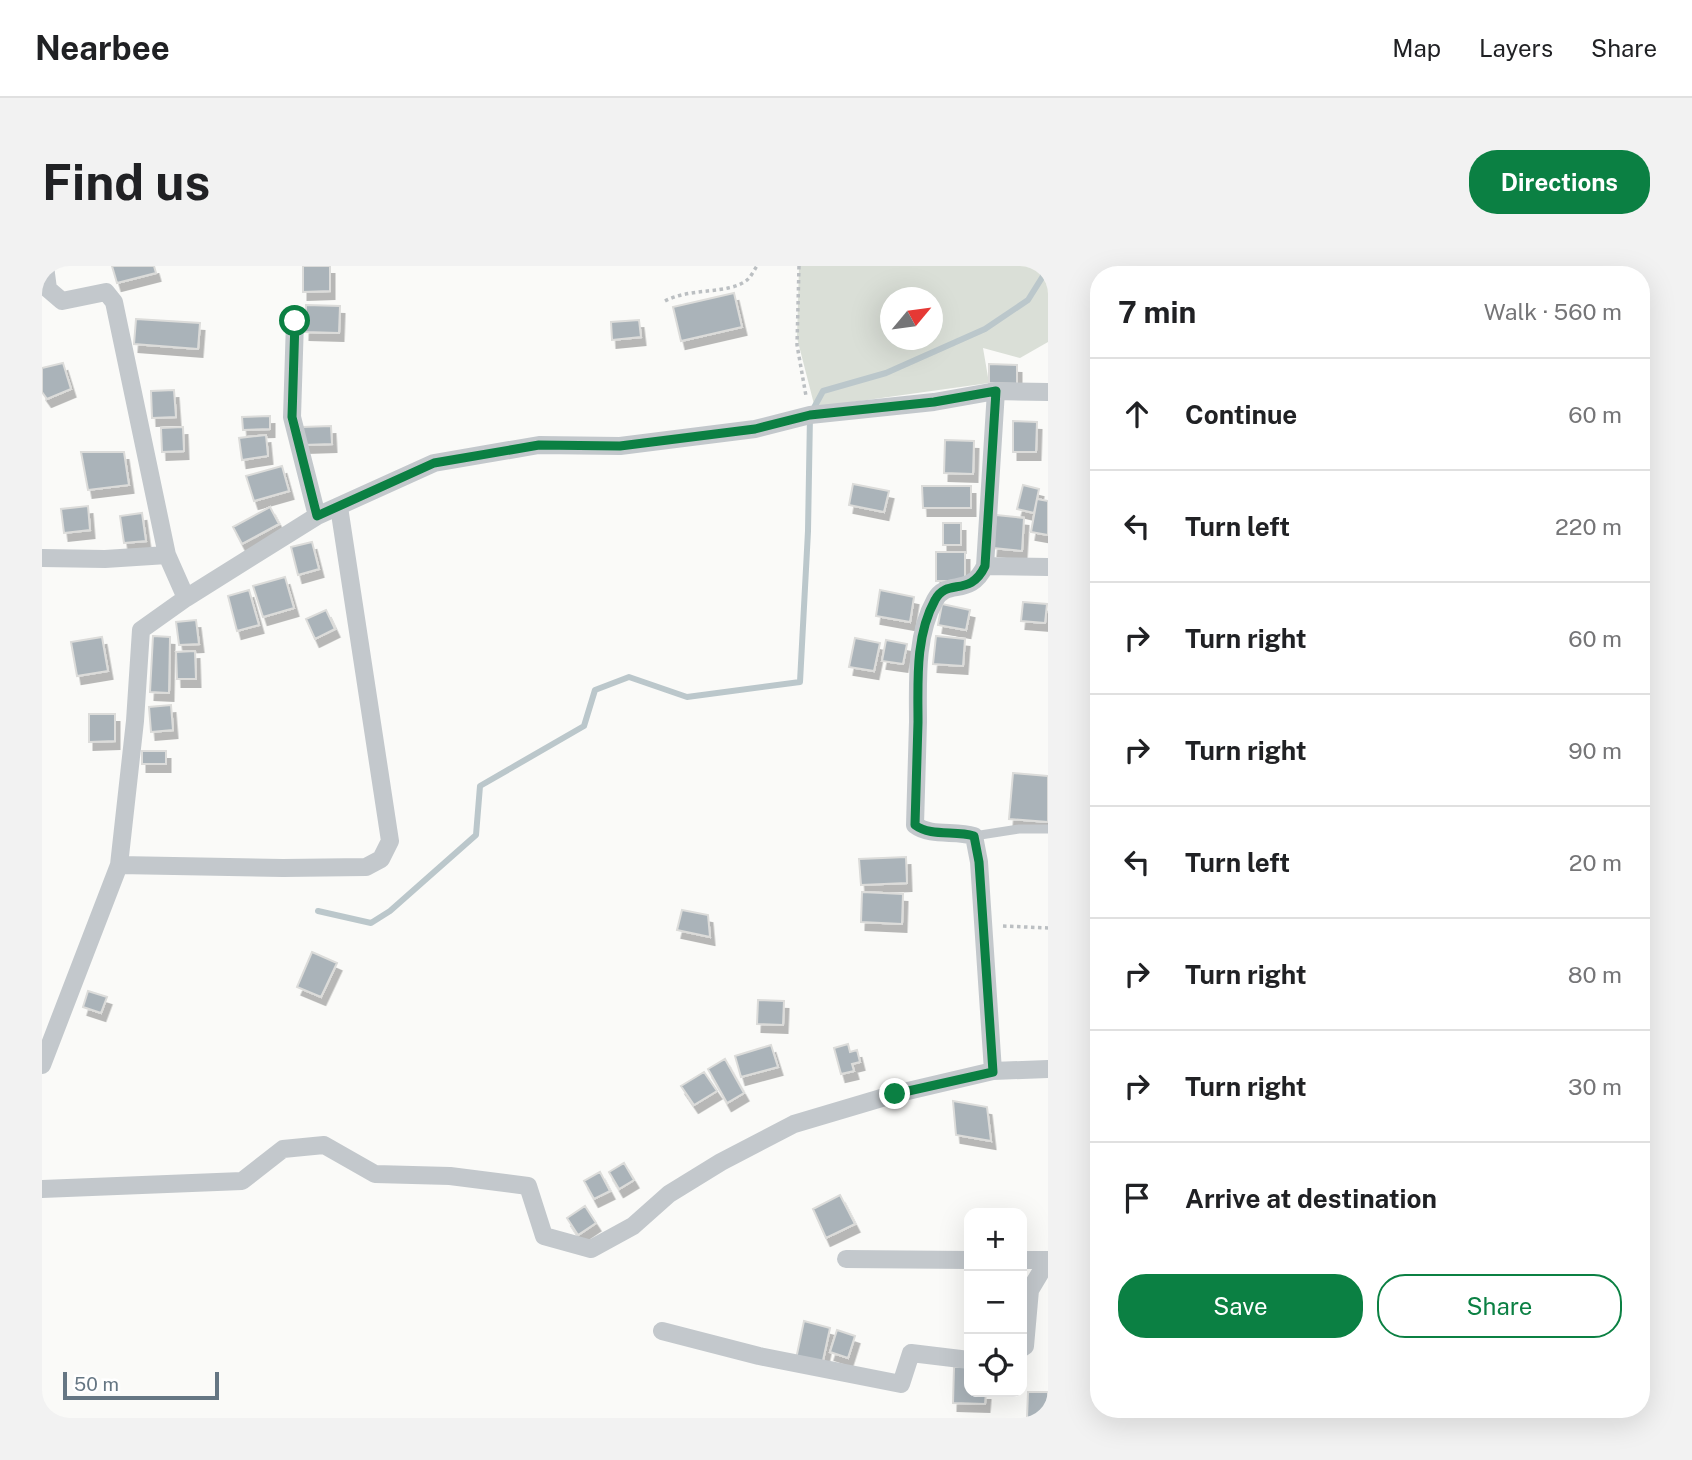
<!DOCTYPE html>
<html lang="en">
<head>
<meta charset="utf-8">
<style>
  :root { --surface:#fff; --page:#f2f2f2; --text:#202124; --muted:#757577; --line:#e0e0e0; --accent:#0b8043 }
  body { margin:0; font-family:"Public Sans",sans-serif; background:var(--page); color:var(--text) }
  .controls { position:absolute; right:21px; bottom:21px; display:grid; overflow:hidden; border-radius:14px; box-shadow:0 7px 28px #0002 }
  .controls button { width:63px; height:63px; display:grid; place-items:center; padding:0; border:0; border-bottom:2px solid var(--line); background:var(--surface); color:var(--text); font:35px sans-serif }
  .compass { position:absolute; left:838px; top:21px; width:63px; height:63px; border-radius:50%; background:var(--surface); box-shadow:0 7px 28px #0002; rotate:61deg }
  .scale { position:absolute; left:21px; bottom:18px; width:156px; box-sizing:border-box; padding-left:7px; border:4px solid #657683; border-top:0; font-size:19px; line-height:24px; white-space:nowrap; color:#657683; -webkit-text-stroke:5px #fff; paint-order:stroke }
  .stop { position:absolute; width:21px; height:21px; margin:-16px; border:5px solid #0b8043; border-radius:50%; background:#fff }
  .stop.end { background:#0b8043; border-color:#fff; box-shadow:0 2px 7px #0008 }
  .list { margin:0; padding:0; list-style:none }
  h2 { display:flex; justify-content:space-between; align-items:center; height:91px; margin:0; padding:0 28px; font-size:30px }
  h2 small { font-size:23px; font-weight:400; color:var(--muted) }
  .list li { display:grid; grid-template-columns:46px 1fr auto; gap:21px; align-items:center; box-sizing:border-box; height:112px; padding:0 28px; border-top:2px solid var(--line) }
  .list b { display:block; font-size:26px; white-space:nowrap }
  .list em { font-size:23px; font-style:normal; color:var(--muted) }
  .actions { display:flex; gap:14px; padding:21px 28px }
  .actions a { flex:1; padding:16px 0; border:2px solid var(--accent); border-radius:28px; text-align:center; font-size:24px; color:var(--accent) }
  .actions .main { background:var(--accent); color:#fff }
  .icon { flex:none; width:38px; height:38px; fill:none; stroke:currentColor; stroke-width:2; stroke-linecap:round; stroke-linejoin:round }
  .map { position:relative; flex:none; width:1006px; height:1152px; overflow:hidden; border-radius:28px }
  header { display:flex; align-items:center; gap:42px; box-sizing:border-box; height:98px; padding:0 35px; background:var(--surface); border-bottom:2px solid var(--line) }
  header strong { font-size:33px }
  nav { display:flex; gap:38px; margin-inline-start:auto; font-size:24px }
  .intro { display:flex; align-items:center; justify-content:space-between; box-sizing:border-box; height:168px; padding:0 42px }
  h1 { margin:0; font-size:49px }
  .button { padding:18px 32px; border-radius:28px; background:var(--accent); color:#fff; font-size:24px; font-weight:700 }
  main { display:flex; gap:42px; padding:0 42px }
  aside { flex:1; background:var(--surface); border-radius:28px; box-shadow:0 7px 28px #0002 }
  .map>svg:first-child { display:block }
</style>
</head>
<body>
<header>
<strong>Nearbee</strong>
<nav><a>Map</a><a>Layers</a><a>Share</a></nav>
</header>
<div class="intro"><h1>Find us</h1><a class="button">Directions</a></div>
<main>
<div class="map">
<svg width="1006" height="1152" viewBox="0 0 1006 1152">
  <defs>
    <filter id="shadow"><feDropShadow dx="4.5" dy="8" stdDeviation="0" flood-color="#0004"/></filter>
  </defs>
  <rect width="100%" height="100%" fill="#fafaf8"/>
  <path fill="#dadfd7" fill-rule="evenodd" d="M757 0H1006V76L978 92 941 82 947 117 789 139 774 146 755 72ZM848 32H890V74H848Z"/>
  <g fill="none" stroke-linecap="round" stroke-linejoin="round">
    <path stroke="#bbc7cb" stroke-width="6" d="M276 645 329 657 348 645 434 569 438 520 542 460 553 424 587 411 645 431 758 416 766 265 768 149 781 125 844 107 943 63 986 34 1006 2"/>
  </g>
  <path fill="#aab3b9" stroke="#dcdcda" stroke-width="2" filter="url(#shadow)" d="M70 0H112L114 7 75 17Z
    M261 0H288V25L261 26Z
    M692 27 700 61 639 75 631 41Z
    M264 39 298 40 297 67 263 66Z
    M94 53 158 57 156 83 92 78Z
    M597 54 599 71 570 74 569 56Z
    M21 97 29 123 5 133 0 126V102Z
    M947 98 975 99V118L947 117Z
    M132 124 134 151 110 152 109 125Z
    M228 150V163L201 164 200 151Z
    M971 155 995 156 994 186H971Z
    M289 160 290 178 261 179 260 161Z
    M141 161 142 185 120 186 119 162Z
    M224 169 226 190 200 194 197 172Z
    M903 174 932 175 931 208 902 207Z
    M39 186H82L87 219 46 224Z
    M240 200 247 225 212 235 204 210Z
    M811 218 847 225 842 246 807 239Z
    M981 219 997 223 992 247 975 243Z
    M880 220H929V242H881Z
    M995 233 1006 235V269L989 266Z
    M46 240 48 264 22 267 19 243Z
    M228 241 237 258 200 278 191 261Z
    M100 247 104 275 82 277 78 250Z
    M954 249 982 252 980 285 951 282Z
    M901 257H919V279H901Z
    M270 276 277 303 256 309 249 281Z
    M894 286H923V315H894Z
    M243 311 252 342 221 351 211 320Z
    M207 324 217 359 195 365 186 330Z
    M838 324 872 331 868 356 834 350Z
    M981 336 1005 338 1003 357 979 355Z
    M900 338 928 344 924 364 896 359Z
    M284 344 293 363 273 373 264 353Z
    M154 354 157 378 137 379 134 356Z
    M111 370 128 371 127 427 108 426Z
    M894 370 923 373 921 400 891 398Z
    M60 371 66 405 35 410 29 376Z
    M813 372 838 377 832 405 807 401Z
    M844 374 865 378 861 398 840 395Z
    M153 385 154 413H135L134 386Z
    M129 439 131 464 109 466 107 441Z
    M47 448H73V475L47 476Z
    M100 485H124V498H100Z
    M971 507 1006 510V556L967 553Z
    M864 591 865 617 819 619 817 593Z
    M820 626 861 628 860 658 819 656Z
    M640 644 666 649 668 671 635 664Z
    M270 686 295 697 279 731 255 721Z
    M46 725 65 731 59 747 41 741Z
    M716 734 742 735 741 759 715 758Z
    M806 778 808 786 815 784 818 796 810 798 812 805 799 808 792 782Z
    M729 779 736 801 699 811 693 790Z
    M683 793 702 827 685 837 666 803Z
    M662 806 675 825 652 839 639 820Z
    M911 835 945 841 949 875 914 869Z
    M582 897 592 914 577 923 567 906Z
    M558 906 568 925 552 933 542 915Z
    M798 929 813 958 784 972 771 943Z
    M543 940 554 957 536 969 525 952Z
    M762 1055 788 1062 780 1099 754 1093Z
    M795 1064 813 1070 806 1092 788 1086Z
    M912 1101H927V1126H944L943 1138 911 1137Z
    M986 1126H1006V1152H985Z"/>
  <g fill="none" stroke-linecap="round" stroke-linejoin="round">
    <path stroke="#bbbfc2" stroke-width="3.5" stroke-dasharray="3.5 3.5" stroke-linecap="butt" d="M757 0 755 79 764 130
      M623 35C649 21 686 29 705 14 709 11 712 4 715 0
      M961 660 1006 662"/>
    <path stroke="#c3c8cc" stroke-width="9" d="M932 570 977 563H1006"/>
    <path stroke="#c3c8cc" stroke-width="18" d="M3 0 6 23 20 35 64 26 72 36 125 289 144 332 275 250 392 197 497 179 578 180 713 163 768 149 892 136 954 125 1006 126
      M253 55 250 151 275 250
      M0 292 63 293 125 289
      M943 300 1006 301
      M77 599 241 602 324 601 339 593 348 575 297 241
      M0 799 77 599 93 455 99 364 144 332
      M951 805 937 596 932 570C913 564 889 571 873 559 874 525 875 490 876 456 876 416 873 370 893 334 905 312 928 332 943 300L954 125
      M0 923 200 915 241 883 282 879 333 908 408 910 486 920 502 970 549 983 591 960 627 928 679 896 752 858 853 828 951 805 1006 803
      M804 993 927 994
      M980 994H1006
      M620 1065 717 1090 859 1118 869 1087 927 1094
      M980 1082 983 1080 988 1024 1006 994"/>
  </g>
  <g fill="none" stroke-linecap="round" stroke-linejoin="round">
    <path stroke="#0b8043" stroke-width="9" d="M253 55 250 151 275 250 392 197 497 179 578 180 713 163 768 149 892 136 954 125 943 300C928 332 905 311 893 334 873 370 876 416 876 456 875 490 874 524 873 559 889 571 913 564 932 570L937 596 951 806 853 828"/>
  </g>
</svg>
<div class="controls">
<button>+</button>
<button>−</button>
<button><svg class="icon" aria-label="locate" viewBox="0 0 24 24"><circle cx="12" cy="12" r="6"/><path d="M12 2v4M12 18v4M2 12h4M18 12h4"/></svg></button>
</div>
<svg class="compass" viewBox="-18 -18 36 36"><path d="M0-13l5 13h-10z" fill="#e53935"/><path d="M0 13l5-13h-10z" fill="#757577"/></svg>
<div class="scale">50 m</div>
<div class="stop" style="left:253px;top:55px"></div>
<div class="stop end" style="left:853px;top:828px"></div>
</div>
<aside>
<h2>7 min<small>Walk · 560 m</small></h2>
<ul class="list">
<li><svg class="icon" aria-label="ahead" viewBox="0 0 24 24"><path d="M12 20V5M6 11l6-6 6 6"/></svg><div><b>Continue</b></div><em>60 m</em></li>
<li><svg class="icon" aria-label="left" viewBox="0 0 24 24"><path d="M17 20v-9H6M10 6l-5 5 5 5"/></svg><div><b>Turn left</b></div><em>220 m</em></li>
<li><svg class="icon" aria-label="right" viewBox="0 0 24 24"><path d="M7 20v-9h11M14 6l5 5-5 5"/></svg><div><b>Turn right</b></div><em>60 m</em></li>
<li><svg class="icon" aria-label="right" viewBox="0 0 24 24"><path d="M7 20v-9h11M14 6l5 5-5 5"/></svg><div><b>Turn right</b></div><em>90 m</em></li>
<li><svg class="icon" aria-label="left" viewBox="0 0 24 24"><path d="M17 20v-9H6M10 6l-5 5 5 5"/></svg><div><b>Turn left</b></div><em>20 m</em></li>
<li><svg class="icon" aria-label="right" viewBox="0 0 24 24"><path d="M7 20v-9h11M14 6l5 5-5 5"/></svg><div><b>Turn right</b></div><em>80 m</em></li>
<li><svg class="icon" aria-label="right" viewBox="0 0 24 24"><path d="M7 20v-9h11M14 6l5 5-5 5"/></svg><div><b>Turn right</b></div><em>30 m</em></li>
<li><svg class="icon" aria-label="arrive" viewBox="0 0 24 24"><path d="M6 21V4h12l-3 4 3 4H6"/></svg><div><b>Arrive at destination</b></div></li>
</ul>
<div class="actions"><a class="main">Save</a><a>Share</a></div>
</aside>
</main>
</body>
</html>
